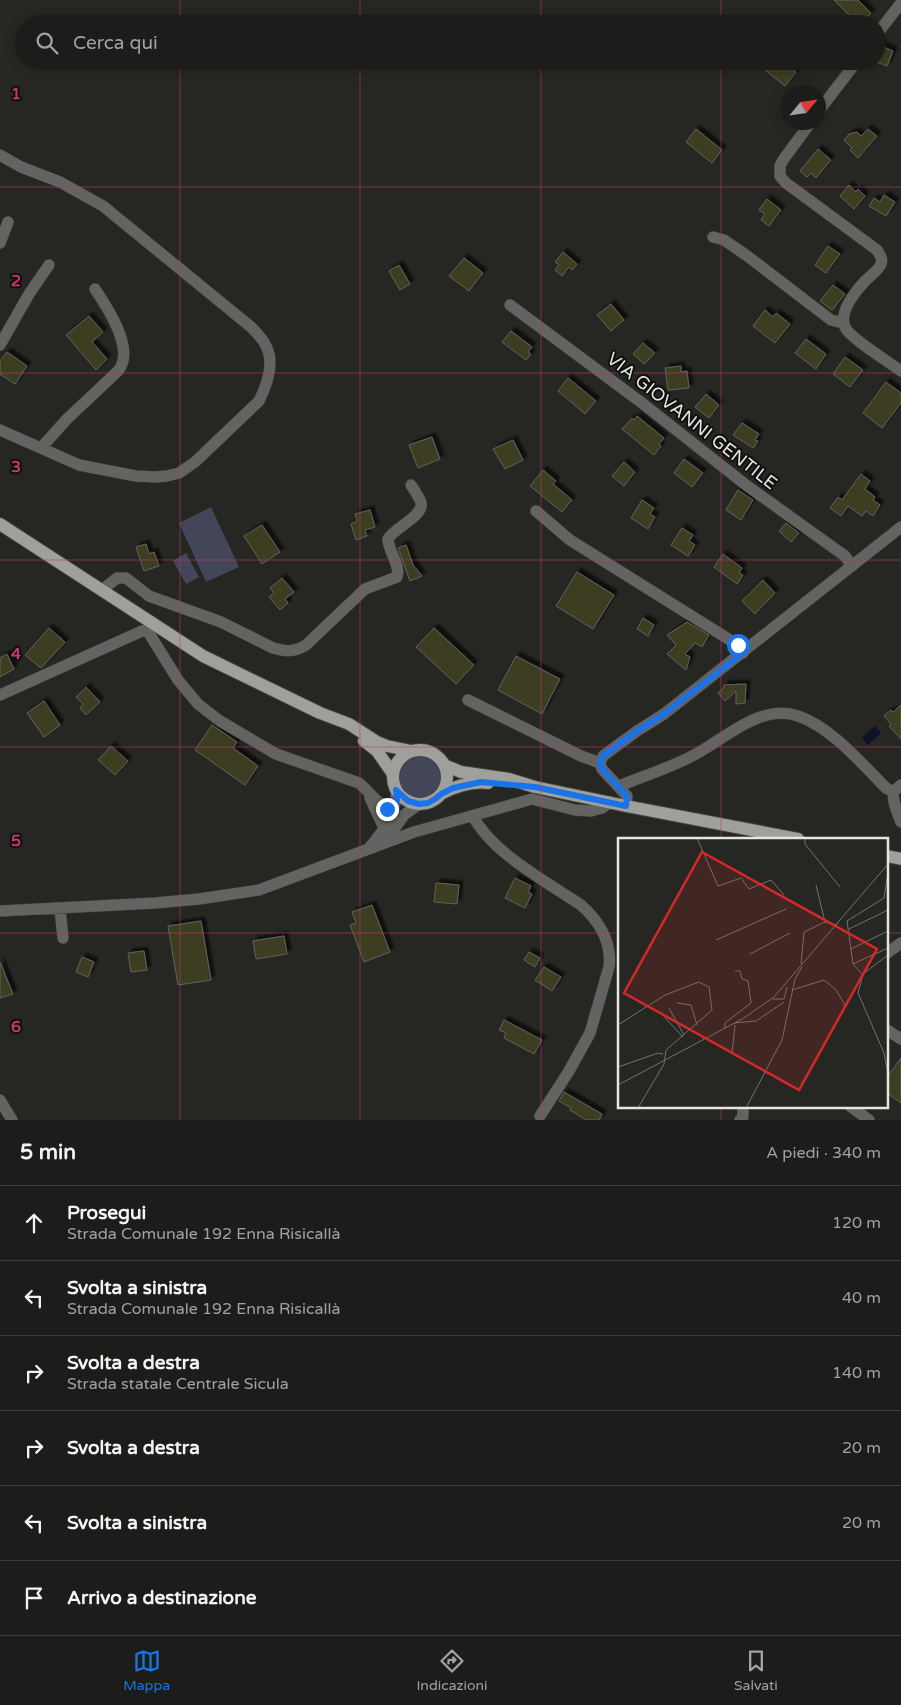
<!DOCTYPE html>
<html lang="it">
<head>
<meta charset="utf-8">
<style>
  :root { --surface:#1c1d1a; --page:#292a27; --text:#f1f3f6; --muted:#a0a2a2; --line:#3a3b39; --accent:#1a73e8 }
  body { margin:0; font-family:"Varela Round",sans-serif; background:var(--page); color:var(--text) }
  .compass { position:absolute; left:781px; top:85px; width:45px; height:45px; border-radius:50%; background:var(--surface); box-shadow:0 2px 12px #0003; rotate:61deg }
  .stop { position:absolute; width:15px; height:15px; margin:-11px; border:4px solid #1a73e8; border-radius:50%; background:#fff }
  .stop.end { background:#1a73e8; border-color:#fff; box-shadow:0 1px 5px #0008 }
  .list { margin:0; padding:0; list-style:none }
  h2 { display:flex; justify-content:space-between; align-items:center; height:65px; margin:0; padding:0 20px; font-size:21px }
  h2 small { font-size:16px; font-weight:400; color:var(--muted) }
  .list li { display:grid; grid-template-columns:32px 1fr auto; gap:15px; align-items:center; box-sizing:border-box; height:75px; padding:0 20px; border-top:1px solid var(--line) }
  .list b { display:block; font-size:19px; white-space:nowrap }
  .list p { margin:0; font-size:16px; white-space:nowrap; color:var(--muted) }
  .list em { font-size:16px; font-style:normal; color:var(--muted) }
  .icon { flex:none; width:28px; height:28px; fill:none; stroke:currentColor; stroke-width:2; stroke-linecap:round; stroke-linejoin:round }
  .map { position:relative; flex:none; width:901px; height:1120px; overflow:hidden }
  .search { position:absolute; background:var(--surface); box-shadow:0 2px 12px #0003; left:15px; right:15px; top:15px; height:55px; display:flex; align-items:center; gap:12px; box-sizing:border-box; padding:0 18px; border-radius:28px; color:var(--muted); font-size:19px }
  .sheet { height:515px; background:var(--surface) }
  nav { display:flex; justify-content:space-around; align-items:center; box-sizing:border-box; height:70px; border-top:1px solid var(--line); background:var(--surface); font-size:14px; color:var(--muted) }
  nav a { display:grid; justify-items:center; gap:2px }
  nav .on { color:var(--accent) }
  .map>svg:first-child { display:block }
</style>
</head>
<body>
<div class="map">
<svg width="901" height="1120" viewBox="0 0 901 1120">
  <defs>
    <filter id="shadow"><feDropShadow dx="4" dy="-4" stdDeviation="1" flood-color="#0009"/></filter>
  </defs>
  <rect width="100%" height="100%" fill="#262723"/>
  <path fill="#424658" d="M211 507 239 567 206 582 179 523Z
    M186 553 199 577 186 584 173 561Z
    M397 777a23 23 0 1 1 46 0a23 23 0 1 1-46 0Z"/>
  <path fill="#0e1228" d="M875 726 881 733 868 745 862 738Z"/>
  <path fill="#3d3e21" stroke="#62625f" filter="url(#shadow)" d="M834 0H858L871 13 861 24H858Z
    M877 44 893 51 887 66 877 62Z
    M772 61H775L781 66 784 62 796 72 785 86 765 70Z
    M696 129 722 150 712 163 686 142Z
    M868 129 877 136 858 158 850 150 852 148 844 140 849 134 857 132 861 136Z
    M818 149 831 160 816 178 811 173 807 177 800 171Z
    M849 185 856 192 858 189 865 196 854 209 840 196Z
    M884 195 895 202 886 216 869 206 874 198 880 202Z
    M767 199 781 210 769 226 761 220 765 214 759 210Z
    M828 246 840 254 826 273 815 265Z
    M563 252 577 264 572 270 569 267 562 276 555 270 559 265 555 262Z
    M464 258 483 273 469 291 449 276Z
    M399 265 410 284 400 290 389 271Z
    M833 285 845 294 832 310 820 301Z
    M611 304 624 320 611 331 597 315Z
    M765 310 773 317 776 313 790 324 775 343 753 326Z
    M89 316 103 332 92 342 107 359 96 370 66 335Z
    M511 331 532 347 528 352 531 354 526 360 502 342Z
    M806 339 826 354 816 369 795 353Z
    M643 343 655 353 644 364 633 354Z
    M7 352 27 366 15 384 0 374V361Z
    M845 357 863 370 850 387 833 374Z
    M681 366V372L687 371 689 388 668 390 665 368Z
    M568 378 596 401 585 414 558 391Z
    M886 382 901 393V403L882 428 863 413Z
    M706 394 719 405 709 418 695 407Z
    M637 416 664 438 659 444 661 446 654 455 622 429 632 418 634 420Z
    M742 423 759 434 755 440 758 441 753 448 733 435Z
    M432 437 440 459 418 468 409 445Z
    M513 440 523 460 505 469 493 449Z
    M684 459 703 473 692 487 674 473Z
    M624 462 635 472 624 486 612 476Z
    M543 470 556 481 553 484 572 500 562 512 530 486Z
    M861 474 870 481 865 489 875 497 873 500 880 505 873 516 866 511 862 516 848 506 841 516 830 508 838 497 842 500Z
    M738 490 753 500 741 520 726 510Z
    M642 500 654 508 650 514 655 517 648 529 631 518Z
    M370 510 375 527 365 530 367 536 356 540 351 524 357 521 355 514Z
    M786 523 799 533 791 542 779 531Z
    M262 525 280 552 262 564 244 536Z
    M682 528 693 535 689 541 695 545 688 556 671 545Z
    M146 544 149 554 154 552 159 566 144 571 136 547Z
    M406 545 413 565 422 576 410 581 398 548Z
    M723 554 742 568 739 573 743 575 737 584 714 567Z
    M577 572 614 595 593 629 556 606Z
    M282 578 294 592 285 599 288 603 280 610 269 597 274 593 270 588Z
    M763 580 775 593 755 614 742 601Z
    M643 618 654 625 648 636 637 629Z
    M687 622 709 635 702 647 695 643 685 654 690 657 686 670 667 654 676 645 667 635Z
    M49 628 65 642 41 668 25 655Z
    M434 628 474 665 456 684 416 647Z
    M7 654 14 669 0 677V658Z
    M516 656 560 679 542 714 498 690Z
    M746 684 745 703 736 704V691L725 701 718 693 724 687V685Z
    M86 687 100 702 86 715 80 708 83 704 76 697Z
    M44 701 60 725 44 737 27 713Z
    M901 705V739L889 726 891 724 884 716 891 710 893 712Z
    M212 725 237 742 233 748 258 766 245 785 195 750Z
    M111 746 128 761 115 775 98 760Z
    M515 878 531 886 528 892 532 894 525 908 505 898Z
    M436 883 459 885 457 904 434 902Z
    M372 905 390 952 364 962 350 925 356 923 352 912Z
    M201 921 211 980 178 985 168 926Z
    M284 936 287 954 256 959 253 941Z
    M144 951 147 970 131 972 128 953Z
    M529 952 540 958 535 967 524 960Z
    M82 957 94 962 88 977 76 972Z
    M0 962 13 994 0 998Z
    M544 967 561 977 552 991 535 980Z
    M504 1020 542 1040 534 1054 504 1038 506 1033 499 1030Z
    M901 1058V1103L887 1093V1077Z
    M564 1092 602 1114 599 1120H586L570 1110 571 1108 559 1101Z"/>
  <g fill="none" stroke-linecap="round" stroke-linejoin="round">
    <defs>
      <path id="minor" d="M877 34 901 3
        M818 112 857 61
        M811 122 783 160 780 166V176L786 183 877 250C880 255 883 259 881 264 878 271 870 276 865 281 855 292 837 314 846 329 853 340 889 362 901 371
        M0 155 21 167 60 182 103 206 251 327C256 332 263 339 266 346 275 363 267 385 259 401L195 462 179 473 167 476 155 477 136 476 79 465 0 430
        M713 237 724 240 746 255 831 320 843 323
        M0 243 8 222
        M510 305 642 403 746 485 845 556 852 566
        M0 345 29 294 49 265
        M41 448 67 419 118 371C136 350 107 307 95 289
        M536 511 570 540 738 645 743 653
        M102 590 117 578H126L149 596 221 622 273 648C286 652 295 652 306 645L365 589 397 577C401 565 388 551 388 539 394 528 424 516 421 503 420 498 414 490 411 485
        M152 622 147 630 178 680 198 704 220 721 276 754 359 783C370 792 379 807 394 810
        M0 695 142 631 147 630
        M468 700 581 756 600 763
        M901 785 893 792C893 803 897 812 901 822
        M620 787 624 784C647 775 672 767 694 755 725 739 760 703 798 716 831 727 862 764 886 788L893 792
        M370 798 384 828
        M626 806 627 796 602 769 600 763 603 756 637 731 664 714 901 527
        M473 816C492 853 547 882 581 905 600 922 612 942 609 967L590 1033 569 1071 540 1116
        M385 842 404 815 419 804
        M369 848C383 832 398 811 396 790
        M60 909 63 938
        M0 911 155 903 199 899 259 890 414 832 532 799 575 810 591 811 602 808 610 802
        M887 953 901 943
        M887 1030 901 1039
        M0 1100 12 1120
        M850 1106 869 1120
        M740 1120 743 1117V1106"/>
      <path id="major" d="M0 524 203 656 320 713 349 724 377 742 387 746 411 751
        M364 741 377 751 393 774
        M393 777a27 27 0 1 1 54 0a27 27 0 1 1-54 0Z
        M444 765 461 772 509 779 535 787 626 806 798 839
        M441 794C456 786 471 781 488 783
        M887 856 901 859"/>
    </defs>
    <use href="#minor" stroke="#41423e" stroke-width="12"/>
    <use href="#major" stroke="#41423e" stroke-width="14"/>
    <use href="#minor" stroke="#636361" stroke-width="11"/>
    <use href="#major" stroke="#9f9f9c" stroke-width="12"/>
  </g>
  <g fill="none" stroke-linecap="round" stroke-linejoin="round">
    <path stroke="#1a73e8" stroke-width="6" d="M387 809 394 810 397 800 396 790 408 801 419 804 428 803 435 799 441 794 453 788 481 782 535 787 626 806 627 796 602 769 600 763 603 756 637 731 664 714 743 653 738 645"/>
  </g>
  <path fill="none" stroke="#c7376f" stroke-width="1" stroke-opacity="0.55" d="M180 0V24M360 0V24M541 0V24M721 0V24M180 61V1120M360 61V1120M541 61V1120M721 61V839M0 187H901M0 373H901M0 560H901M0 747H901M0 933H620M887 933H901M721 1106V1120"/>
  <g text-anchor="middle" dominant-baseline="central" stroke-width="4" stroke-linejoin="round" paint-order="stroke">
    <g font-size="18" fill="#e5e5e3" stroke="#0f0f0e">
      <text transform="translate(692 421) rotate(38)">VIA GIOVANNI GENTILE</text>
    </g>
  </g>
  <g transform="translate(618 838)">
    <rect width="270" height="270" fill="#262723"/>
    <path fill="none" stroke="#727370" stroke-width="1" d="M79 0 100 48 123 40 131 51 153 42 166 57M187 0V6L222 49M270 35 266 60 229 83 235 126 245 137 240 155 266 215 270 236M198 47 207 84 219 87M231 91 270 72M98 102 168 71M233 111 270 93M132 116 172 95M183 126 186 94 207 84M235 126 270 110M245 136 270 117M174 152 206 142 218 152 227 167M155 161H166L169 149M59 165 73 167 79 187M51 170 66 197M41 173 65 199M116 185 138 183 166 164M0 187 47 157 81 144 91 149 94 172 48 212 46 226 20 270M107 190V185L133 165 130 143 124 141 122 133H117M114 215 117 187M0 229 40 215 45 216M0 247 126 180 156 159 270 26M128 270 164 202 177 141 184 129"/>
    <path fill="#d62828" fill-opacity="0.15" stroke="#d62828" stroke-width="2.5" d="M84 14 259 111 181 252 6 155Z"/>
    <rect width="270" height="270" fill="none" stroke="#e5e5e3" stroke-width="2.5"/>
  </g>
  <g font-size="16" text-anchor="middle" font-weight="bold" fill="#c7376f" stroke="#0f0f0e" stroke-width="4" stroke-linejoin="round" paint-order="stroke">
    <text x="16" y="99">1</text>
    <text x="16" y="286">2</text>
    <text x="16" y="472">3</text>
    <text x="16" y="659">4</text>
    <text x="16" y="846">5</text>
    <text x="16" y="1032">6</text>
  </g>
</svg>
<svg class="compass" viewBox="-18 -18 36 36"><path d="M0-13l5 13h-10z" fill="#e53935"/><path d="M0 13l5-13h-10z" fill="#a0a2a2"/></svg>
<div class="stop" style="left:738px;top:645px"></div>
<div class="stop end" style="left:387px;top:809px"></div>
<div class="search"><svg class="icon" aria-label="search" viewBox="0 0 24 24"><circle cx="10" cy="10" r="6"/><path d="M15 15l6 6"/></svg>Cerca qui</div>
</div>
<section class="sheet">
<h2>5 min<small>A piedi · 340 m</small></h2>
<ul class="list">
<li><svg class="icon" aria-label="ahead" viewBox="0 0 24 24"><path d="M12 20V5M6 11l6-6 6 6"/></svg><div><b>Prosegui</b><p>Strada Comunale 192 Enna Risicallà</p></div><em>120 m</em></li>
<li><svg class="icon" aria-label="left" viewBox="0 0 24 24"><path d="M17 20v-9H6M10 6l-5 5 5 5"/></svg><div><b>Svolta a sinistra</b><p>Strada Comunale 192 Enna Risicallà</p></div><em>40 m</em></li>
<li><svg class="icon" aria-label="right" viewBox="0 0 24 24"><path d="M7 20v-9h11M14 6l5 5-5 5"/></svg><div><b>Svolta a destra</b><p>Strada statale Centrale Sicula</p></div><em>140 m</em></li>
<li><svg class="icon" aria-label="right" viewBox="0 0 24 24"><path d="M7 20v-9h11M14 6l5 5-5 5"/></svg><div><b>Svolta a destra</b></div><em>20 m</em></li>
<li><svg class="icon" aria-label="left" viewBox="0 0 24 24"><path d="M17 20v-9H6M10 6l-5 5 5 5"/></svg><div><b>Svolta a sinistra</b></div><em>20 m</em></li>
<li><svg class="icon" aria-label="arrive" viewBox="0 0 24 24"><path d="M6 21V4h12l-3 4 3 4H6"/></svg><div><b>Arrivo a destinazione</b></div></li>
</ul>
</section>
<nav>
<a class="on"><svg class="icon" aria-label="map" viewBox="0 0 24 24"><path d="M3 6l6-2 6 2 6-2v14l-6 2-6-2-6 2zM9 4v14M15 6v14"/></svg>Mappa</a>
<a><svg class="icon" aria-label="directions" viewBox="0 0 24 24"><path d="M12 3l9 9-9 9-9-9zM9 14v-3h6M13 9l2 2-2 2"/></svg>Indicazioni</a>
<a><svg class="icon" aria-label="saved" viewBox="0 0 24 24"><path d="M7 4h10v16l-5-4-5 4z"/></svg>Salvati</a>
</nav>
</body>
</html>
